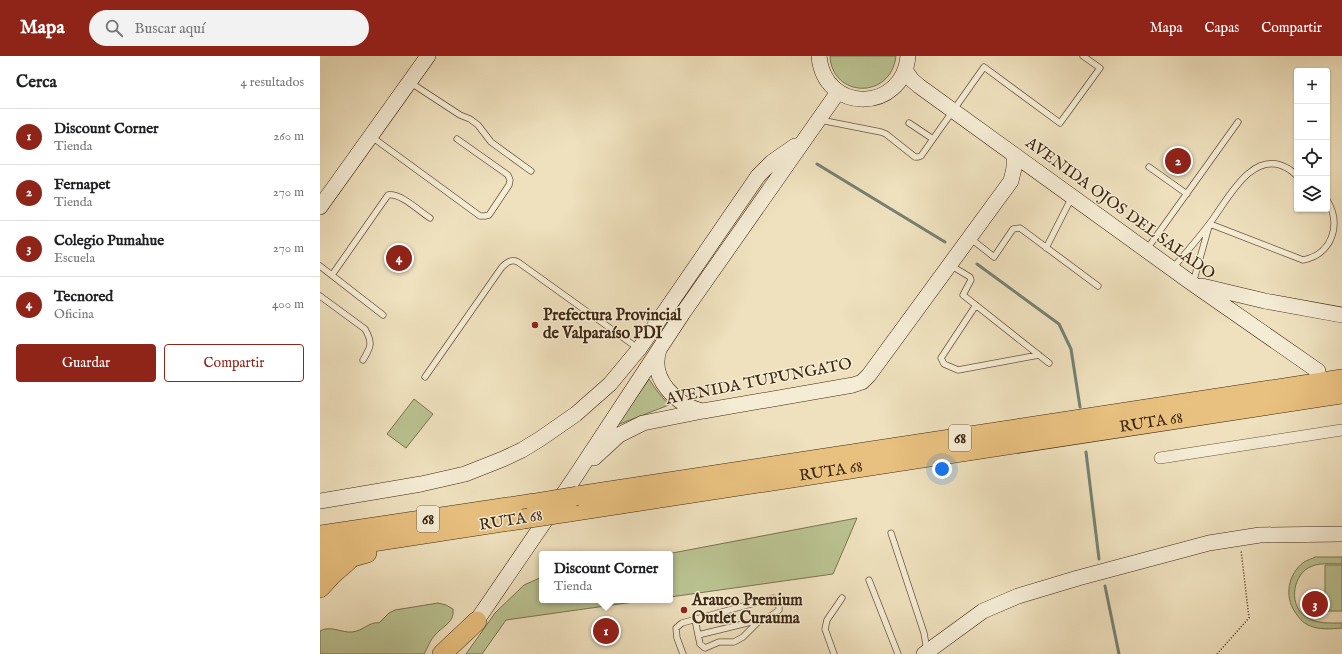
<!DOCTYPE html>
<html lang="es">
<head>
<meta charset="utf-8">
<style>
  :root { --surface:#fff; --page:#f2f2f2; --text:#202124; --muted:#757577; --line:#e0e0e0; --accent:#8f2418 }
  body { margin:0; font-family:"IM FELL English",serif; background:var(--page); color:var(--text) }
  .controls { position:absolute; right:12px; top:12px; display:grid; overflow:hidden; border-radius:4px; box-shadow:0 1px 3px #0004 }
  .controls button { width:36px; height:36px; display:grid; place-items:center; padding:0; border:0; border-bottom:1px solid var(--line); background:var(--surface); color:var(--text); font:20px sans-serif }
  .you { position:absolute; left:622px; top:413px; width:14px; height:14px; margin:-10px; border:3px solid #fff; border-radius:50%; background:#1a73e8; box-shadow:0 0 0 6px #1a73e833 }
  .badge { display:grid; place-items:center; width:26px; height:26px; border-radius:50%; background:var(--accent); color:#fff; font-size:13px; font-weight:700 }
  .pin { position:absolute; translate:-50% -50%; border:2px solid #fff; box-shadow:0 1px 4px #0006 }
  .popup { position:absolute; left:219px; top:495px; width:134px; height:52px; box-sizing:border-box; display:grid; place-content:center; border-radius:4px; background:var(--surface); filter:drop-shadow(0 1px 3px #0005); font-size:13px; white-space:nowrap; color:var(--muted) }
  .popup b { font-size:15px; color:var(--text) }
  .popup::after { content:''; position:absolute; left:50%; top:100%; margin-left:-8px; border:8px solid transparent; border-top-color:var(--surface) }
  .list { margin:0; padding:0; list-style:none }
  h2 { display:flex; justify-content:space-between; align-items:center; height:52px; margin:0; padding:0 16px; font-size:17px }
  h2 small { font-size:13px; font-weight:400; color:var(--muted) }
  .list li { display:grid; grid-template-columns:26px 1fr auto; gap:12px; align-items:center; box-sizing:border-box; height:56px; padding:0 16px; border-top:1px solid var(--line) }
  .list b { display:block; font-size:15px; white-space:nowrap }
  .list p { margin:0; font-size:13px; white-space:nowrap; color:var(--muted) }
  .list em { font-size:13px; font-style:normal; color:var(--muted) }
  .actions { display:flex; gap:8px; padding:12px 16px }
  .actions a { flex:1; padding:9px 0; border:1px solid var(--accent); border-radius:4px; text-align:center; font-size:14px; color:var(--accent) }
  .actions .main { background:var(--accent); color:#fff }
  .icon { flex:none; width:22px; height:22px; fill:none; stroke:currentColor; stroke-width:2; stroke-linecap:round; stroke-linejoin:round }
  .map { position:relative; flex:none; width:1022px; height:598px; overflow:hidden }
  header { display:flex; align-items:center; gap:24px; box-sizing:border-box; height:56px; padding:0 20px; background:var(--accent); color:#fff }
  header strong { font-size:19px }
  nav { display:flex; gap:22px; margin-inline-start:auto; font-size:14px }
  .search { width:280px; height:36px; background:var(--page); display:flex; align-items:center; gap:10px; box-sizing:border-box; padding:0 14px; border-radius:22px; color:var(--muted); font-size:15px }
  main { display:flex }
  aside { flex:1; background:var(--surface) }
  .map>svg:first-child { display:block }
</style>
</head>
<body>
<header>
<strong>Mapa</strong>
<div class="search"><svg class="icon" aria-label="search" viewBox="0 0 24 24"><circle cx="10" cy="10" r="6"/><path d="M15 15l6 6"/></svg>Buscar aquí</div>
<nav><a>Mapa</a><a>Capas</a><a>Compartir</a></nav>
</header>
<main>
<aside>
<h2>Cerca<small>4 resultados</small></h2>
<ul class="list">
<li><span class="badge">1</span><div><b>Discount Corner</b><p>Tienda</p></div><em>260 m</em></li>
<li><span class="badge">2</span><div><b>Fernapet</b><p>Tienda</p></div><em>270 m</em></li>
<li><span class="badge">3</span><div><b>Colegio Pumahue</b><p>Escuela</p></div><em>270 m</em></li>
<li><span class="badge">4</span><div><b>Tecnored</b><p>Oficina</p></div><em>400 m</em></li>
</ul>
<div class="actions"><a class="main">Guardar</a><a>Compartir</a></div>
</aside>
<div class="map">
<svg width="1022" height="598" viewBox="0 0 1022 598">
  <rect width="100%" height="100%" fill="#efe1be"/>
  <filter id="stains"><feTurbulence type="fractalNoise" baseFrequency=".005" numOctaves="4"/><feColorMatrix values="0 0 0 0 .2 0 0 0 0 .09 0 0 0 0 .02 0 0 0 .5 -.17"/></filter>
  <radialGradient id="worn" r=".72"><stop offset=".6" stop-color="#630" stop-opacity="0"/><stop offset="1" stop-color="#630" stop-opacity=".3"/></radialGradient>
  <path fill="#bac291" stroke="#7c7452" d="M510 0H576C571 44 512 42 510 0Z
    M329 323 337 335 349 349 297 369Z
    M94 343 113 358 86 392 67 378Z
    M537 462 513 518 350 541V498H347Z
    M995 501H1022V508C1011 508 998 506 988 512 972 522 969 550 986 561 997 568 1009 567 1022 567V572C1011 573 998 574 988 569 982 566 979 562 975 556 964 540 968 518 984 506 987 504 992 503 995 501Z
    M1005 509H1022V555H1005Z
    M222 521V544H328L186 564 162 598H146L175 557 204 529Z
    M118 547 126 549 133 553C135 566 123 570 116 578 110 584 108 591 104 598H0V575C10 569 22 577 32 576 43 575 50 565 59 567L69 557 75 554Z"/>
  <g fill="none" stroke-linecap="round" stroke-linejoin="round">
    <path stroke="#758173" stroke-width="3" d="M497 108 625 186
      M657 208 739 268 751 293 760 351
      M766 396 779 503
      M785 530 799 598"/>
    <defs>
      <path id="lane" d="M91 27 140 59 150 63 158 69 171 86 211 115
        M500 64 561 76 566 78 595 101H598L601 100 613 83 664 11 740 67 780 12 763 0
        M589 67 613 83
        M52 81 160 160H165L169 159 189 129 190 124 188 119 137 83
        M829 111 867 138
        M890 168 983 204C1012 198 1022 169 1007 144
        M650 182 674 201 693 173 700 172 778 230
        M726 192 752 141
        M827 193 918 66
        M630 209 650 221 651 224 643 239 729 307
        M0 210 63 259
        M852 213C865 198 878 183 890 167 907 145 932 92 967 112 971 114 974 117 977 120
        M12 219 68 139C81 137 99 155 110 162
        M873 227 889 170
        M0 240 45 273C53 287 51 291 43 304
        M656 249 621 302 624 308 638 314 719 299
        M105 321 182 211C187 206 191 203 198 206L319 293
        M571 477 604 577 607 595
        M549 524 578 598
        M375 564 380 588 385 592 399 586H414L423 581 440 564
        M363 598 357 582 356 572 362 567 453 542 459 546V554L448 562 378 579
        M514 598 505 573 507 564 522 542"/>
      <path id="street" d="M840 402 1022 374"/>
      <path id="secondary" d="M499 0C504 58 583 57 588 0
        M585 14 592 24 599 30 873 228 998 315
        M0 151 108 0
        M882 230 945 245 1022 259
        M339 294C329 323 357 349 382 355
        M274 402 299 379 323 367 383 355 533 329 542 326 549 319 691 125 694 112V99
        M0 445 101 428 145 418 183 403 202 394 220 383 256 358 290 328 319 293 438 120 452 106 475 90
        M151 573 255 421 363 257 518 36
        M604 598 663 555 698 540 758 522 889 487 940 479 1022 478"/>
      <g id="highway">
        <path d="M257 440 1022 323"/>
        <path id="s1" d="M249 456 1022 338"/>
        <path d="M0 479 215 447"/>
        <path d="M0 494 203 463"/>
        <path d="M0 510 47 497"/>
        <path d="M0 532 13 518 28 505"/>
        <path d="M122 598 157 565"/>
      </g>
    </defs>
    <use href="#lane" stroke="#6a563d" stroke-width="7"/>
    <use href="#street" stroke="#6a563d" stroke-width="12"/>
    <use href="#secondary" stroke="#3e2712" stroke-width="16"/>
    <use href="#highway" stroke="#3e2712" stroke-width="20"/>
    <path stroke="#3e2712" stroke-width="1.5" stroke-dasharray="1 2" stroke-linecap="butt" d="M897 598 929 562 921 494"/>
    <use href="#lane" stroke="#f5ecd5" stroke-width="5.5"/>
    <use href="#street" stroke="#f5ecd5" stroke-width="11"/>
    <use href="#secondary" stroke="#f5ecd5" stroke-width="15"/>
    <use href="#highway" stroke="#e8c07f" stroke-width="19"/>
    <defs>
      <path id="highway-bridge" d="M215 447 257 440
        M203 463 249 456"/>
    </defs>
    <use href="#highway-bridge" stroke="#3e2712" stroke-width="20" stroke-linecap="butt"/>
    <use href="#highway-bridge" stroke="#e8c07f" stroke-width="19"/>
  </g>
  <g fill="#8f2418" stroke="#f5ecd5" stroke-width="1.5">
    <circle cx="215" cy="269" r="4"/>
    <circle cx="364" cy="554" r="4"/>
  </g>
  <g text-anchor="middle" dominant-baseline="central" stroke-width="3" stroke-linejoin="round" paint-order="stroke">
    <g fill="#f5ecd5" stroke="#75624c" stroke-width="1">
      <rect x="629" y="369" width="22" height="26" rx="3"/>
      <rect x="97" y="450" width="22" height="26" rx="3"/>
    </g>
    <g font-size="15" font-weight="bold" fill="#3e2712">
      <text x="640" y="382">68</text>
      <text x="108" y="463">68</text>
    </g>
    <g font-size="16" fill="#3e2712" stroke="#f5ecd5">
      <text transform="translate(800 153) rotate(36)">AVENIDA OJOS DEL SALADO</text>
      <text transform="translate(439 326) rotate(-11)">AVENIDA TUPUNGATO</text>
      <text stroke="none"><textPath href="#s1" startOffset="589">RUTA 68</textPath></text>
      <text stroke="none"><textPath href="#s1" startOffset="265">RUTA 68</textPath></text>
      <text transform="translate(191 465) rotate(-9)">RUTA 68</text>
    </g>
    <g font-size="16" font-weight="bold" fill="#3e2712" stroke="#f5ecd5" text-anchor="start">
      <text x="223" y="260">Prefectura Provincial<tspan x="223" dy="18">de Valparaíso PDI</tspan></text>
      <text x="372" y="545">Arauco Premium<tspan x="372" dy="18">Outlet Curauma</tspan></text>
    </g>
  </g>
  <rect width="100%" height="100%" filter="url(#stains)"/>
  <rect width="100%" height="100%" fill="url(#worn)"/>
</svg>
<div class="controls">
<button>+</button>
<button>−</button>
<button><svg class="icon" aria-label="locate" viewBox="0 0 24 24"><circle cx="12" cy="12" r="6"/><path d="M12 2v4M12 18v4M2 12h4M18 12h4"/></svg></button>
<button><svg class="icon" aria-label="layers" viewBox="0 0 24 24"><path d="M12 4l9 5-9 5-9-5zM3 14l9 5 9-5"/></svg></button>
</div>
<div class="you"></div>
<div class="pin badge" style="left:286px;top:575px">1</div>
<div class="popup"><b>Discount Corner</b>Tienda</div>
<div class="pin badge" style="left:858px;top:105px">2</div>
<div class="pin badge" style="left:995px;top:548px">3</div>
<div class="pin badge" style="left:79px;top:202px">4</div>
</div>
</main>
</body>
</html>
